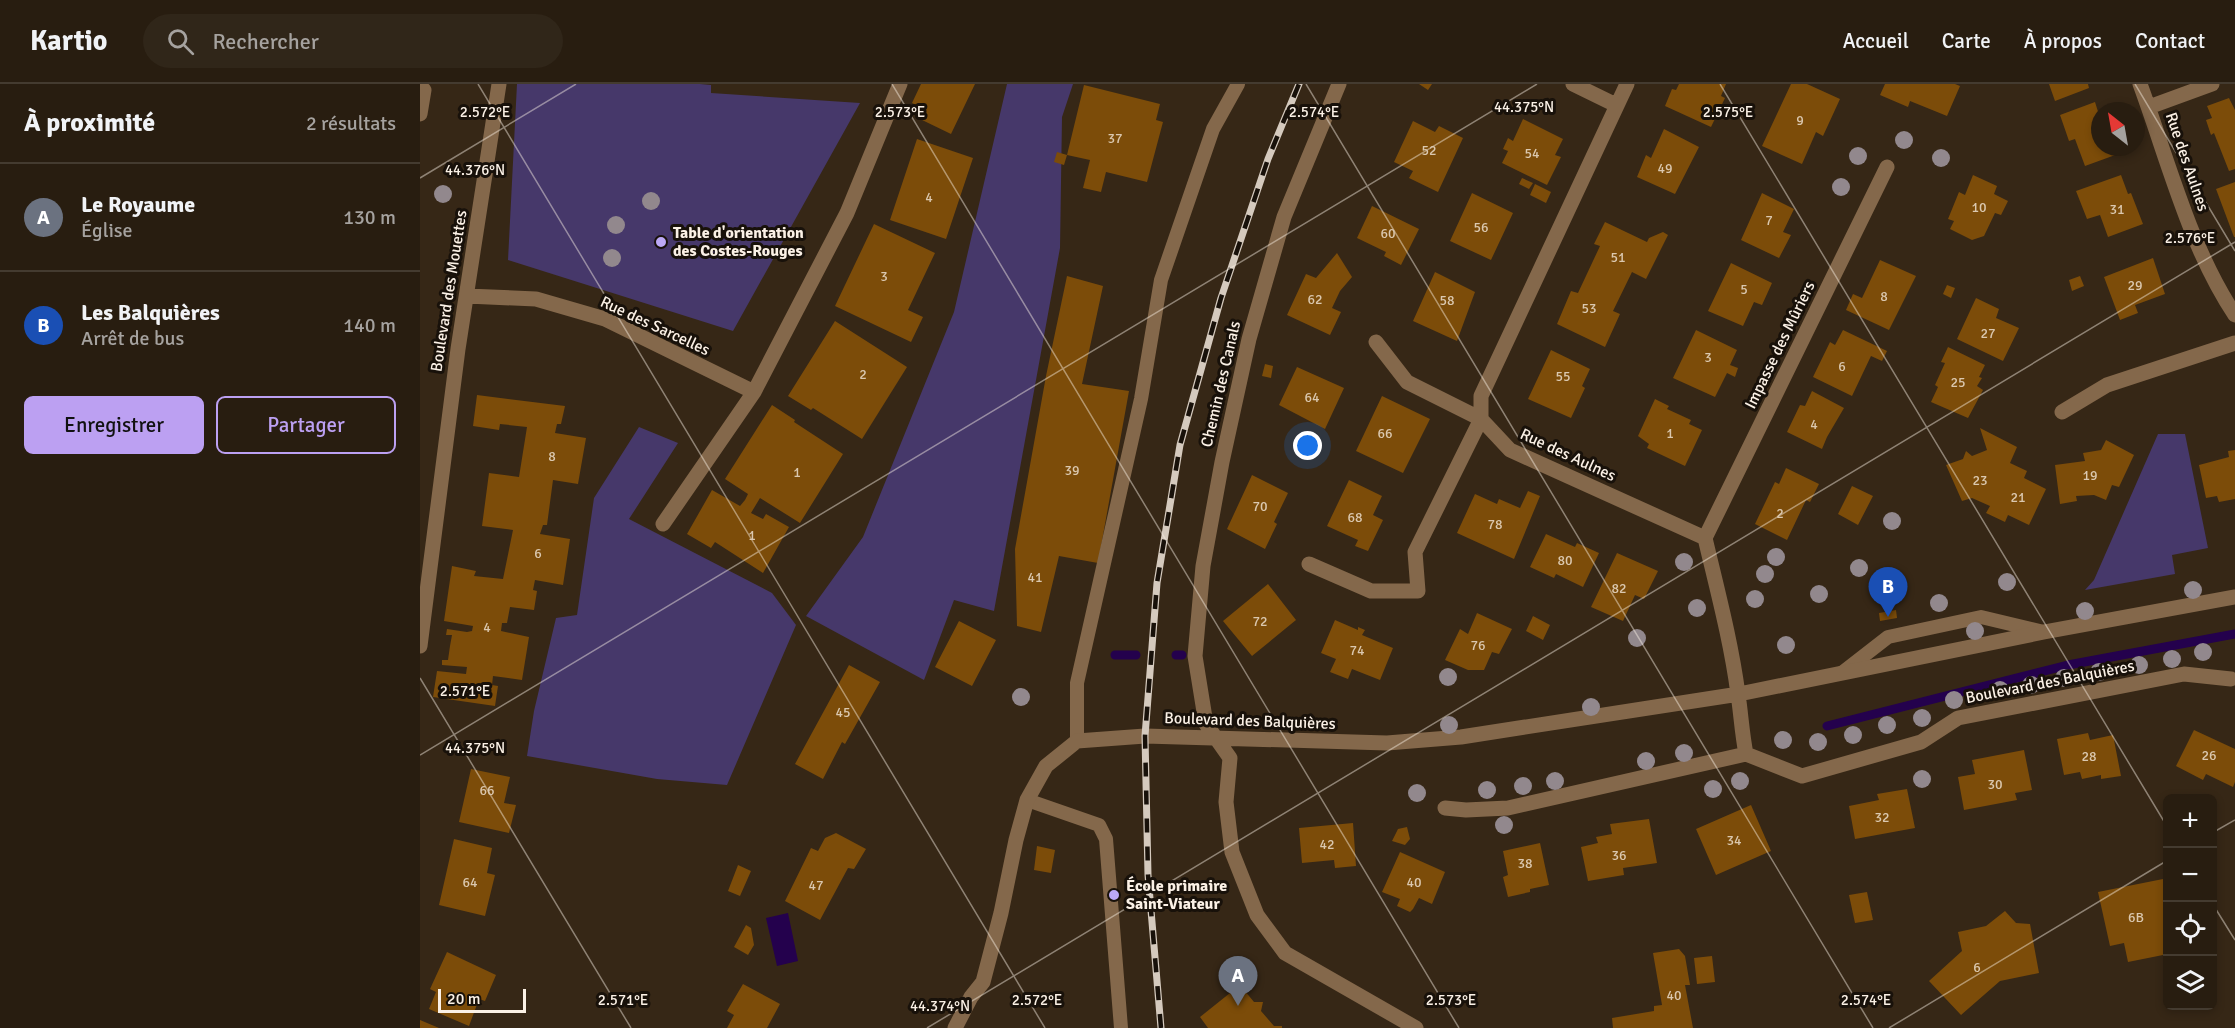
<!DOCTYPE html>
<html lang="fr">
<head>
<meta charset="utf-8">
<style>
  :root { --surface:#281d10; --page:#302619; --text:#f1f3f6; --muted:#a5a29f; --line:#443b30; --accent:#bca0f2 }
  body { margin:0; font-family:Signika,sans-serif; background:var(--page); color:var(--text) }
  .controls { position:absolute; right:18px; bottom:18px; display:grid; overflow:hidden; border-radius:9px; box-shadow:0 3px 9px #0003 }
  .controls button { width:54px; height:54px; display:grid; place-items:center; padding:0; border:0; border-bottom:2px solid var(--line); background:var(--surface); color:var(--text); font:30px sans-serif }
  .compass { position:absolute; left:1671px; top:18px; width:54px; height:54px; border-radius:50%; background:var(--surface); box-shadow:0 3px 9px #0003; rotate:329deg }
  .scale { position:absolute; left:18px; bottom:15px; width:88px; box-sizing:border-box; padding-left:6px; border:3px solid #fbf1e6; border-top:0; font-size:16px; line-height:21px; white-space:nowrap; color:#fbf1e6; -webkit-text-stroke:4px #18110a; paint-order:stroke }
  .you { position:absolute; left:888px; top:362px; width:21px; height:21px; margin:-15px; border:4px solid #fff; border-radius:50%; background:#1a73e8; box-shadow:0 0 0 9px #1a73e833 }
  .badge { display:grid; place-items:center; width:39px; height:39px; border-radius:50%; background:var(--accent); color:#fff; font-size:20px; font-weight:700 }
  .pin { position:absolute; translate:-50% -50px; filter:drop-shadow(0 2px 3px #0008) }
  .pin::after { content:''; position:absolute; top:32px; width:21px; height:18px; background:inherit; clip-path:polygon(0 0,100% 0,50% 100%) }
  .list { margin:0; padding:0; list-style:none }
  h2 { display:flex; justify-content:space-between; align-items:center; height:78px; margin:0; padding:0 24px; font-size:26px }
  h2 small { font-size:20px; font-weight:400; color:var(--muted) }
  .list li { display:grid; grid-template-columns:39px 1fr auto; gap:18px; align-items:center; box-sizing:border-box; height:108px; padding:0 24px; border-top:2px solid var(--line) }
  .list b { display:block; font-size:22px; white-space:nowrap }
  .list p { margin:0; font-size:20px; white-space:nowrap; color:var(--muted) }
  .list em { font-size:20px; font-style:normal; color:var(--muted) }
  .actions { display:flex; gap:12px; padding:18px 24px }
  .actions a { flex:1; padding:14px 0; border:2px solid var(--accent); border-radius:9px; text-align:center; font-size:21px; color:var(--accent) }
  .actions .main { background:var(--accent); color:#111 }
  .icon { flex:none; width:33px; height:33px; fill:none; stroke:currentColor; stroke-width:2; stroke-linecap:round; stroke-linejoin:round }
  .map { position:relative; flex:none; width:1815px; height:944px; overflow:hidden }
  header { display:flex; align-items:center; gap:36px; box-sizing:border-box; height:84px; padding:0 30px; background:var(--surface); border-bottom:2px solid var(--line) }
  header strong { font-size:28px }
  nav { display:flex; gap:33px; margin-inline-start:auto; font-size:21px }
  .search { width:420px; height:54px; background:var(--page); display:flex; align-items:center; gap:15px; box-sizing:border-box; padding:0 21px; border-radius:33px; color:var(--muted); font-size:22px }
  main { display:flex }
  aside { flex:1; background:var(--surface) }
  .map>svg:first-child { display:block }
</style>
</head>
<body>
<header>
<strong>Kartio</strong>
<div class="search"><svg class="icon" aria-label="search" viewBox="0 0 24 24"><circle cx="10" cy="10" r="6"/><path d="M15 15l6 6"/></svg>Rechercher</div>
<nav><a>Accueil</a><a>Carte</a><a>À propos</a><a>Contact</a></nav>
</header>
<main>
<aside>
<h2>À proximité<small>2 résultats</small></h2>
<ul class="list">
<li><span class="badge" style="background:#6b7280">A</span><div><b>Le Royaume</b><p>Église</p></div><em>130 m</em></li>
<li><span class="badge" style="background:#1a4fb4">B</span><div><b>Les Balquières</b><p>Arrêt de bus</p></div><em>140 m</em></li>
</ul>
<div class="actions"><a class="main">Enregistrer</a><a>Partager</a></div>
</aside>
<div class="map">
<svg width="1815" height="944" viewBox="0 0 1815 944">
  <rect width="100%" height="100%" fill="#362716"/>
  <path fill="#46386a" d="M97 0H280L291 1V9L440 19 313 247 88 176Z
    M587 0H653L642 33 640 164 574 527 534 516 504 596 386 532 443 453 534 228Z
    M219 343 258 359 209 435 352 509 376 541 307 701 237 695 107 672 114 627 136 534 157 531 174 414Z
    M1738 350H1765L1788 464 1752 471 1755 490 1665 506 1674 496Z"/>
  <path fill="#24014d" d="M368 829 378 877 357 882 346 834Z"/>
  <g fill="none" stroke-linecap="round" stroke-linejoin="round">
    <path stroke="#24014d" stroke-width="9" d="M695 571H716
      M756 571H762
      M1407 642 1648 581 1815 550"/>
  </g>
  <path fill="#7c4c09" d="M501 0H555L531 50 500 35 504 25 492 19Z
    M999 0H1012L1008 6Z
    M1259 0H1306L1301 12 1305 14 1291 43 1245 22 1252 5 1256 6Z
    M1371 0H1387L1420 15 1403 52 1396 48 1382 80 1342 62Z
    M1465 0H1535L1540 2 1527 32 1490 17 1488 23 1460 11Z
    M1629 0H1668L1669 4 1635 17Z
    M664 1 740 20 736 36 743 38 727 98 686 88 681 108 663 104 670 76 647 71Z
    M1809 14 1815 26V85L1809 87 1794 49 1791 51 1786 36 1792 34 1787 22Z
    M1675 18 1680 34V63H1695L1698 70 1665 82 1655 55 1649 57 1640 31Z
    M1103 35 1143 55 1135 71 1141 73 1127 101 1082 79 1088 67 1083 65 1088 54 1093 57Z
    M993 37 1015 48 1019 42 1043 54 1018 108 989 94 993 87 974 78Z
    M1244 45 1279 63 1255 110 1217 93 1226 71 1231 74Z
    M497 55 553 74 526 155 470 136Z
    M637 68 647 71 644 81 634 78Z
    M1553 91 1577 102 1574 110 1588 117 1581 131 1575 129 1564 152 1552 156 1530 145 1534 137 1528 135 1539 108 1545 111Z
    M1701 91 1708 110 1711 109 1723 140 1688 153 1680 131 1667 135 1656 107Z
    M1102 94 1113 99 1109 105 1099 100Z
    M1815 98V153H1814L1796 105Z
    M1115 100 1131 108 1126 119 1110 111Z
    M1052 109 1093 129 1071 176 1030 157Z
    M1342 109 1374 125 1363 148 1371 151 1359 174 1321 156Z
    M952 122 999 145 981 181 964 172 966 168 937 154Z
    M1185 138 1227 158 1229 154 1243 148 1248 151 1226 195 1212 188 1193 227 1200 230 1185 263 1137 240 1151 207 1158 209 1180 162 1174 160Z
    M454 140 515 169 488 226 503 233 491 258 415 222Z
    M917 169 932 193 920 207 912 224 921 228 910 251 867 231 886 190 896 194Z
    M1733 174 1745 210 1715 221 1718 229 1700 236 1684 193Z
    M1460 176 1496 192 1469 246 1426 226 1433 210 1442 214Z
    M1311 179 1352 199 1342 221 1334 218 1323 242 1288 227Z
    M1015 188 1055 208 1037 257 993 237Z
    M647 192 683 202 662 300 709 307 678 479 639 472 621 548 597 542 595 465 626 292Z
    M1660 192 1664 202 1652 207 1649 196Z
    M1527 201 1535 204 1531 214 1523 210Z
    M1556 214 1579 225 1576 234 1599 244 1583 277 1537 255Z
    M415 237 487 283 442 355 393 324 391 326 368 312Z
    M1276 246 1317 266 1310 281 1318 284 1315 293 1307 289 1295 313 1253 294Z
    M1423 246 1467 267 1462 277 1451 272 1432 312 1393 293 1410 258 1415 261Z
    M1528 263 1565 281 1559 293 1562 294 1557 302 1563 306 1548 334 1511 318 1518 303 1515 301 1525 279 1521 278Z
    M1131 266 1170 285 1162 302 1165 304 1151 334 1108 315Z
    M845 280 853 282 851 294 842 292Z
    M877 283 924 304 905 345 859 321Z
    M1392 307 1424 324 1407 353 1402 365 1367 348 1380 321 1385 322Z
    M57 311 145 322 141 340H137L135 349 166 354 158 400 133 396 127 441H123L120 450 150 455 143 501 115 496 113 506 117 507 114 526 90 523 87 539H82L81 547 109 553 102 596 73 592 72 601 78 602 75 622 13 613 17 587 46 590 47 583 22 581V576H28L30 562 32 551H26L27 545 47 548 52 547 53 542 24 537 32 482 56 487 54 492 83 495 93 446 62 442 69 389 99 393 107 343 80 340 79 346 53 342Z
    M962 312 1010 335 983 389 936 367Z
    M1235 315 1249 322 1247 325 1271 336 1269 340 1282 346 1265 382 1227 364 1229 360 1218 352Z
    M352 321 375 336 374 338 423 370 380 439 340 414 331 429 343 435 346 430 369 443 343 489 295 458 291 464 267 450 292 406 320 422 325 416 328 410 305 395Z
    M1560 344 1597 363 1590 379 1607 387 1604 394 1626 405 1609 441 1588 431 1585 438 1566 429 1570 422 1552 414 1542 417 1526 381 1543 375 1546 367 1552 372 1567 366Z
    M1686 356 1714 371 1699 403 1692 401 1686 416 1674 411 1656 412 1657 417 1640 420 1635 381 1665 377 1663 369 1681 366Z
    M1815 366V415L1799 418 1797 412 1786 414 1779 381 1809 373 1808 367Z
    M1366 384 1399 400 1390 418 1386 416 1367 456 1335 440 1355 398 1359 400Z
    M832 391 868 409 854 438 857 440 845 465 807 445Z
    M929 396 962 412 953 431 963 436 948 467 935 462 938 456 907 442Z
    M1432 402 1453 412 1438 441 1418 430Z
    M1108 407 1120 412 1094 475 1037 449 1055 410 1077 420 1079 415 1100 424Z
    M1126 450 1155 463 1157 459 1179 469 1163 503 1136 490 1134 494 1110 483Z
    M1197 469 1238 487 1224 515 1215 511 1203 537 1171 523Z
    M848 500 876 536 832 572 803 537Z
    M1476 526 1477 534 1460 537 1459 529Z
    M1057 529 1092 545 1079 570 1072 568 1064 586H1048L1025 576 1040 545 1048 550Z
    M1113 532 1130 541 1123 556 1106 547Z
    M915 536 938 546V543L945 546 942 551 973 564 960 596 932 585 928 595 910 588 916 575 901 569Z
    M539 537 576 556 552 602 515 583Z
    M429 581 460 598 425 660 422 658 403 695 375 680Z
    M1774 646 1815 665V698L1813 703 1786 690 1783 696 1756 682Z
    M1668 649 1670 656 1693 651 1701 692 1681 695V691L1662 695 1660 688 1644 691 1637 655Z
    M1604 666 1612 706 1595 709 1597 716 1544 726 1538 693 1555 690 1552 676Z
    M51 685 90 693 84 719 96 721 89 749 39 738Z
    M1487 705 1495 744 1435 755 1429 722 1459 716 1457 710Z
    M1331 721 1351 767 1296 791 1276 745Z
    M1229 735 1237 779 1203 784 1204 791 1168 797 1161 763 1178 759 1176 753 1192 750 1190 740Z
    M933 739 936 782 915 784 914 776 882 779 879 744Z
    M987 743 990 755 985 761 972 757 978 745Z
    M416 749 446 765 434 785 428 784 400 836 365 817 391 764 398 767 405 754Z
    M34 755 72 764 67 789 75 791 65 832 19 821Z
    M1120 759 1129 801 1110 805V808L1088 813 1083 793 1088 791 1083 767Z
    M617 762 635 766 631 789 614 786Z
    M980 768 1025 788 1012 820 999 814 993 825 990 828 977 822 980 815 962 808Z
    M318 781 331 787 320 812 308 807Z
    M1748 794V870L1708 878 1704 859 1690 862 1678 808Z
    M1447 808 1453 836 1435 839 1429 811Z
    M1585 827 1596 839 1610 840 1619 889 1580 897 1541 931 1509 897 1542 867 1538 848 1566 842Z
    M326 841 331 844 334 861 328 871 314 863Z
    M1259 865 1265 872 1270 901H1265L1273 944H1193L1192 934 1234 927V922L1242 921 1233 869Z
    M27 868 76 891 65 917 59 915 49 942 9 925 16 908 10 905Z
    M1292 872 1295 898 1277 900 1274 874Z
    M323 900 360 920 347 944H307L314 931 307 927Z
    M820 901 834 918H843L841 927 854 942H862V944H788L780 933Z
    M0 936 19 944H0Z"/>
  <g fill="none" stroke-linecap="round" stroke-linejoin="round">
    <path stroke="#84684b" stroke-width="14" d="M1423 588 1468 553 1561 533 1624 548
      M657 657V599L721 315 741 196 793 45 818 0
      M607 716 679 741 686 755 701 944"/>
    <path stroke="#84684b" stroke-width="15" d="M919 0 864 133 829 255 802 378 783 482 775 572 786 640 810 674 806 718 812 768 837 831 865 869 996 944
      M1153 0 1196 21
      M1207 0 1061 312V335L1090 366 1285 454C1297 505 1311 557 1318 610 1321 630 1322 650 1326 670
      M1720 0C1748 76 1770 164 1815 231
      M1729 23 1792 0
      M0 30 4 6
      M47 212 116 215 185 235 334 308
      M1642 328 1687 301 1815 259
      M243 440 334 308 427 129 480 0
      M1285 454 1467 83
      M889 480 951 507H998L995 468 1061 335 987 298 956 258
      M0 562 38 265 79 0
      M1025 724 1046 726 1088 724 1326 670 1382 692 1501 658 1538 634 1764 590 1811 595
      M535 944 551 913 563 898 581 829 596 756 607 716 626 682 657 657 725 652 967 659 1041 653 1319 610 1624 548 1815 513"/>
    <defs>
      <path id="rail" d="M741 944 728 791 725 652 737 499 760 361 801 214 848 75 879 0"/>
    </defs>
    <use href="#rail" stroke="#d5cabe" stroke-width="7"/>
    <use href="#rail" stroke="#18110a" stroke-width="4.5" stroke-dasharray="14" stroke-linecap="butt"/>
  </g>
  <g fill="#92888d">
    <circle cx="1484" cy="56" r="9"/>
    <circle cx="1438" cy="72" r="9"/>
    <circle cx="1521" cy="74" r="9"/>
    <circle cx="1421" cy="103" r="9"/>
    <circle cx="23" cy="110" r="9"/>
    <circle cx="231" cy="117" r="9"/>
    <circle cx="196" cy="141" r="9"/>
    <circle cx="192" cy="174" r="9"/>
    <circle cx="1472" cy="437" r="9"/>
    <circle cx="1356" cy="473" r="9"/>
    <circle cx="1264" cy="478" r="9"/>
    <circle cx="1439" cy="484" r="9"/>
    <circle cx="1345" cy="490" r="9"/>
    <circle cx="1587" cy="498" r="9"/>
    <circle cx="1773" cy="506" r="9"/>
    <circle cx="1399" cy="510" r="9"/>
    <circle cx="1335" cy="515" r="9"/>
    <circle cx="1519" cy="519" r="9"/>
    <circle cx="1277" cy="524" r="9"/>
    <circle cx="1665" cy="527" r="9"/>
    <circle cx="1555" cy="547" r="9"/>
    <circle cx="1217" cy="554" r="9"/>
    <circle cx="1366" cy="561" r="9"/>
    <circle cx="1783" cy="568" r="9"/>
    <circle cx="1752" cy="575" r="9"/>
    <circle cx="1719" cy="581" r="9"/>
    <circle cx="1679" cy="588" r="9"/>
    <circle cx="1028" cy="593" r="9"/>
    <circle cx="1644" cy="594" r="9"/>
    <circle cx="1611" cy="601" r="9"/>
    <circle cx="1580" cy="606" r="9"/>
    <circle cx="601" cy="613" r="9"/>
    <circle cx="1534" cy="616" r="9"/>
    <circle cx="1171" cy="623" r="9"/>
    <circle cx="1502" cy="634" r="9"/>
    <circle cx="1029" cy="641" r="9"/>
    <circle cx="1467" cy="641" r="9"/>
    <circle cx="1433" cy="651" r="9"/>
    <circle cx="1363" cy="656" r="9"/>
    <circle cx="1398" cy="658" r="9"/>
    <circle cx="1264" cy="669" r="9"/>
    <circle cx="1226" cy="677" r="9"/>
    <circle cx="1502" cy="695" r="9"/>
    <circle cx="1135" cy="697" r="9"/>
    <circle cx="1320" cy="697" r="9"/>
    <circle cx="1103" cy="702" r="9"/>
    <circle cx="1293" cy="705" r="9"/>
    <circle cx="1067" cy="706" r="9"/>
    <circle cx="997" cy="709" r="9"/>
    <circle cx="1084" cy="741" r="9"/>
  </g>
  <path fill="none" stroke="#fbf1e6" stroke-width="1.5" stroke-opacity="0.45" d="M58 0 625 944M472 0 1039 944M886 0 1453 944M1300 0 1748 744M1715 0 1815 167M0 94 156 0M0 594 211 944M0 671 1117 0M1792 749 1815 736M1792 819 1815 856M507 944 1815 158M1469 944 1748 776"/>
  <g fill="#bca9f5" stroke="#18110a" stroke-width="2">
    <circle cx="241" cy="158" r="6"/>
    <circle cx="694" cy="811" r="6"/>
  </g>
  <g text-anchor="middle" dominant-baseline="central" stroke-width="6" stroke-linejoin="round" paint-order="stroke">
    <g font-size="14" fill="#dbc8af">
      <text x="1380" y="36">9</text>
      <text x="695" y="54">37</text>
      <text x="1009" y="66">52</text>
      <text x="1112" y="69">54</text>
      <text x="1245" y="84">49</text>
      <text x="509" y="113">4</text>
      <text x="1559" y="123">10</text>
      <text x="1697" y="125">31</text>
      <text x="1349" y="136">7</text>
      <text x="1061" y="143">56</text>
      <text x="968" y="149">60</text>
      <text x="1198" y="173">51</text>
      <text x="464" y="192">3</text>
      <text x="1715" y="201">29</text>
      <text x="1324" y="205">5</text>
      <text x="1464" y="212">8</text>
      <text x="895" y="215">62</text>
      <text x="1027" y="216">58</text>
      <text x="1169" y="224">53</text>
      <text x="1568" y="249">27</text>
      <text x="1288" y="273">3</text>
      <text x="1422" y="282">6</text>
      <text x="443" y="290">2</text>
      <text x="1143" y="292">55</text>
      <text x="1538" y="298">25</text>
      <text x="892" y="313">64</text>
      <text x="1394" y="340">4</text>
      <text x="965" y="349">66</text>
      <text x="1250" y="349">1</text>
      <text x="132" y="372">8</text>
      <text x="652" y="386">39</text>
      <text x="377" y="388">1</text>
      <text x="1670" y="391">19</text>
      <text x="1560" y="396">23</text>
      <text x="1598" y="413">21</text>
      <text x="840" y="422">70</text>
      <text x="1360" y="429">2</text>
      <text x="935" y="433">68</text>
      <text x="1075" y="440">78</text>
      <text x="332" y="451">1</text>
      <text x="118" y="469">6</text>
      <text x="1145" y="476">80</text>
      <text x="615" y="493">41</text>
      <text x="1199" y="504">82</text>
      <text x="840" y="537">72</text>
      <text x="67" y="543">4</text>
      <text x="1058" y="561">76</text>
      <text x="937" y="566">74</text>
      <text x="423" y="628">45</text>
      <text x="1789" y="671">26</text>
      <text x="1669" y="672">28</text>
      <text x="1575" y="700">30</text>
      <text x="67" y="706">66</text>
      <text x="1462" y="733">32</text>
      <text x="1314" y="756">34</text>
      <text x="907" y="760">42</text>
      <text x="1199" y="771">36</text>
      <text x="1105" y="779">38</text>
      <text x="50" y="798">64</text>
      <text x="994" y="798">40</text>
      <text x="396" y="801">47</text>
      <text x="1716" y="833">6B</text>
      <text x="1557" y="883">6</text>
      <text x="1254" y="911">40</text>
    </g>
    <g font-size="16" fill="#fbf1e6" stroke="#18110a">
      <text transform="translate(1767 78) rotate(71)">Rue des Aulnes</text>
      <text transform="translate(29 207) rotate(-81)">Boulevard des Mouettes</text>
      <text transform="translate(235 242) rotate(25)">Rue des Sarcelles</text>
      <text transform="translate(1360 261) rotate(-64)">Impasse des Mûriers</text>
      <text transform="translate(801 300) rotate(-77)">Chemin des Canals</text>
      <text transform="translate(1148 371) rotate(25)">Rue des Aulnes</text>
      <text transform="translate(1630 598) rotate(-11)">Boulevard des Balquières</text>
      <text transform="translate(830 637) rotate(2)">Boulevard des Balquières</text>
    </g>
    <g font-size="16" font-weight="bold" fill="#fbf1e6" stroke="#18110a" text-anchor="start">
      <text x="253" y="149">Table d'orientation<tspan x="253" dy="18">des Costes-Rouges</tspan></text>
      <text x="706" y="802">École primaire<tspan x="706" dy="18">Saint-Viateur</tspan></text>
    </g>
  </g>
  <g font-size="15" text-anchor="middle" fill="#fbf1e6" stroke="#18110a" stroke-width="6" stroke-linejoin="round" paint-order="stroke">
    <text x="1104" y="28">44.375°N</text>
    <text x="65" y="33">2.572°E</text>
    <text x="480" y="33">2.573°E</text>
    <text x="894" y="33">2.574°E</text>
    <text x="1308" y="33">2.575°E</text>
    <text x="55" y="91">44.376°N</text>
    <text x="1770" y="159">2.576°E</text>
    <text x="45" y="612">2.571°E</text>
    <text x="55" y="669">44.375°N</text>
    <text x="203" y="921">2.571°E</text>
    <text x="617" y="921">2.572°E</text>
    <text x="1031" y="921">2.573°E</text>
    <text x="1446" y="921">2.574°E</text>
    <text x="520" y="927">44.374°N</text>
  </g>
</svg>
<div class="controls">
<button>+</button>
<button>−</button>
<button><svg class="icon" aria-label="locate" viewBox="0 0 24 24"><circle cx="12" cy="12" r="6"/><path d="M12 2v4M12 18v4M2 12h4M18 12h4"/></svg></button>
<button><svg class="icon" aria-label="layers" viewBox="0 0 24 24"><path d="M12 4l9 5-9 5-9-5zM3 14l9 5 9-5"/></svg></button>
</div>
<svg class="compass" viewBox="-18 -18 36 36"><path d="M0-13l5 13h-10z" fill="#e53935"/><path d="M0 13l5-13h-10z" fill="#a5a29f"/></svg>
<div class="scale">20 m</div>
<div class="you"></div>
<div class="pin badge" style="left:818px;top:922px;background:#6b7280">A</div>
<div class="pin badge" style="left:1468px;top:533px;background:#1a4fb4">B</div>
</div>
</main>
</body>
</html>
